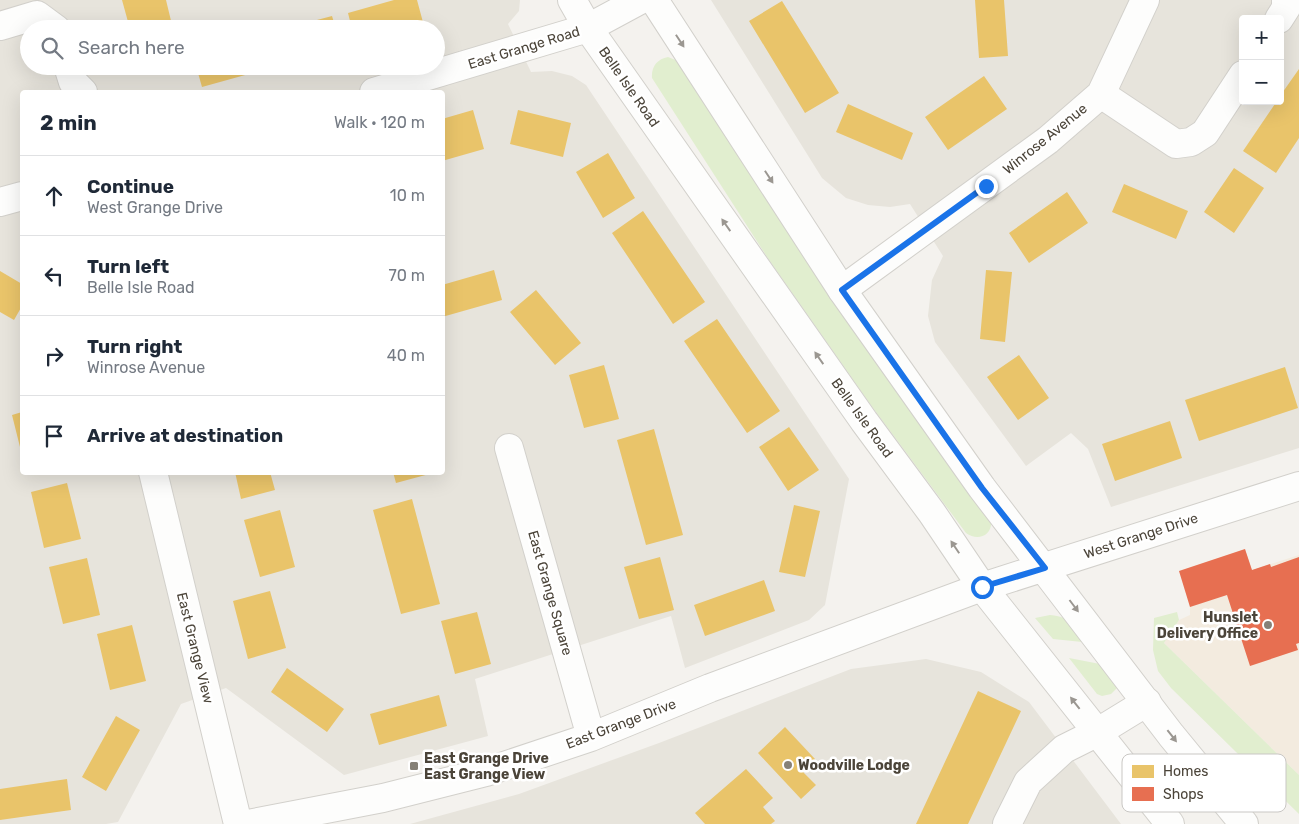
<!DOCTYPE html>
<html lang="en">
<head>
<meta charset="utf-8">
<style>
  :root { --surface:#fff; --page:#f2f2f3; --text:#1f2937; --muted:#747a83; --line:#e0e1e3 }
  body { margin:0; font-family:Rubik,sans-serif; background:var(--page); color:var(--text) }
  .controls { position:absolute; right:15px; top:15px; display:grid; overflow:hidden; border-radius:5px; box-shadow:0 5px 20px #0002 }
  .controls button { width:45px; height:45px; display:grid; place-items:center; padding:0; border:0; border-bottom:1px solid var(--line); background:var(--surface); color:var(--text); font:25px sans-serif }
  .stop { position:absolute; width:15px; height:15px; margin:-11px; border:4px solid #1a73e8; border-radius:50%; background:#fff }
  .stop.end { background:#1a73e8; border-color:#fff; box-shadow:0 1px 5px #0008 }
  .list { margin:0; padding:0; list-style:none }
  h2 { display:flex; justify-content:space-between; align-items:center; height:65px; margin:0; padding:0 20px; font-size:21px }
  h2 small { font-size:16px; font-weight:400; color:var(--muted) }
  .list li { display:grid; grid-template-columns:32px 1fr auto; gap:15px; align-items:center; box-sizing:border-box; height:80px; padding:0 20px; border-top:1px solid var(--line) }
  .list b { display:block; font-size:19px; white-space:nowrap }
  .list p { margin:0; font-size:16px; white-space:nowrap; color:var(--muted) }
  .list em { font-size:16px; font-style:normal; color:var(--muted) }
  .icon { flex:none; width:28px; height:28px; fill:none; stroke:currentColor; stroke-width:2; stroke-linecap:round; stroke-linejoin:round }
  .map { position:relative; flex:none; width:1299px; height:824px; overflow:hidden }
  .search { position:absolute; background:var(--surface); box-shadow:0 5px 20px #0002; left:20px; top:20px; width:425px; height:55px; display:flex; align-items:center; gap:12px; box-sizing:border-box; padding:0 18px; border-radius:28px; color:var(--muted); font-size:19px }
  .panel { position:absolute; background:var(--surface); box-shadow:0 5px 20px #0002; left:20px; top:90px; width:425px; height:385px; border-radius:5px }
  .map>svg:first-child { display:block }
</style>
</head>
<body>
<div class="map">
<svg width="1299" height="824" viewBox="0 0 1299 824">
  <rect width="100%" height="100%" fill="#f4f2ee"/>
  <path fill="#e7e4dc" fill-rule="evenodd" d="M0 0H520L519 11 508 24 531 72 552 71 572 76 586 85 849 479 825 605 809 620 685 668 671 616 475 679 488 736 344 775 226 688 181 704 118 822 106 824H0ZM29 29H436V66H29ZM22 92H442V472H22Z
    M711 0H1299V448L1111 507 1088 449 1071 433 1026 466 935 342 928 316 932 280 943 256 910 204 890 207 868 205 846 198 822 178ZM1243 19H1280V101H1243Z
    M926 659 981 672 1029 702 1121 824H410L519 794 659 743 851 669Z"/>
  <path fill="#f3ebdf" d="M1245 549 1252 570 1299 555V775L1164 643 1179 620 1190 615V607L1179 571Z"/>
  <path fill="#e1eecf" d="M668 57 678 61 991 520C993 535 978 542 966 533L870 404 769 260 652 78C651 67 657 59 668 57Z
    M1177 612 1179 620 1164 643 1299 775V814L1171 688 1158 671 1153 650 1154 618Z
    M1050 615C1074 618 1077 626 1092 643L1053 639 1035 618Z
    M1069 658 1100 664 1118 687 1111 694 1102 696 1097 694Z"/>
  <path fill="#e9c46a" d="M122 0H166L173 29H130Z
    M394 0H417L424 26 411 29H352L348 13Z
    M975 0H1004L1008 56 979 58Z
    M782 1 839 93 805 113 749 21Z
    M332 16 336 29H287L298 25Z
    M196 66H274V67L202 87Z
    M1299 69V138L1276 173 1243 151 1277 101H1280V96Z
    M984 76 1007 109 948 150 925 117Z
    M848 104 913 133 902 160 836 132Z
    M473 110 484 149 442 161V119Z
    M518 110 571 123 563 157 510 144Z
    M608 153 635 198 603 218 576 172Z
    M1234 168 1264 188 1234 233 1204 212Z
    M1124 184 1188 211 1176 239 1112 212Z
    M1067 192 1088 223 1029 263 1009 233Z
    M643 211 705 302 673 324 612 233Z
    M494 270 502 300 442 317V285Z
    M986 270 1012 272 1005 342 980 339Z
    M0 271 22 284V306L14 320 0 312Z
    M536 290 581 343 555 365 510 312Z
    M717 319 780 411 747 433 684 341Z
    M1019 355 1049 398 1018 420 987 377Z
    M604 365 619 419 584 428 569 375Z
    M1285 367 1298 408 1199 441 1185 400Z
    M22 412V455L12 415Z
    M1170 421 1182 458 1115 481 1102 444Z
    M789 427 819 470 788 491 759 447Z
    M654 429 683 535 646 545 617 440Z
    M235 472H270L275 490 241 499Z
    M393 472H433V473L396 483Z
    M67 483 81 539 44 548 31 492Z
    M412 499 440 604 401 614 373 510Z
    M794 505 820 511 805 577 779 572Z
    M280 510 295 567 260 577 244 520Z
    M660 557 674 610 639 619 624 567Z
    M87 558 100 615 63 624 49 567Z
    M764 580 775 611 705 636 694 605Z
    M270 591 286 648 248 659 233 601Z
    M477 612 491 664 455 674 441 621Z
    M132 625 146 681 110 690 97 634Z
    M287 668 344 709 327 732 271 692Z
    M978 691 1021 711 968 824H916Z
    M439 695 447 726 379 745 370 714Z
    M116 716 140 730 106 791 82 777Z
    M785 727 815 759 802 771 816 785 801 799 758 753Z
    M746 769 773 798 763 807 775 821 771 824H705L695 813Z
    M67 779 71 810 0 820V789Z"/>
  <path fill="#e76f51" d="M1245 549 1252 570 1270 564 1271 567 1299 557V643L1296 644 1298 650 1250 666 1227 595 1190 607 1179 571Z"/>
  <g fill="none" stroke-linecap="round" stroke-linejoin="round">
    <defs>
      <path id="minor" d="M1279 19 1286 8V0
        M0 26 37 15 56 29
        M68 66 73 82 83 92
        M374 92 588 28 640 0
        M1101 94 1176 144 1191 142 1205 133 1243 75
        M0 202 22 196
        M842 290 1048 140 1101 94 1145 0
        M509 448 591 737
        M153 472 238 824
        M248 824 383 798 486 772 591 737 710 688 982 587
        M1007 824 1028 782 1064 749 1098 732 1147 702"/>
      <path id="tertiary" d="M572 0 588 28 864 421 932 513 982 587 1170 824
        M654 0 842 290 982 488 1171 735 1244 824
        M982 587 1299 486"/>
    </defs>
    <use href="#minor" stroke="#d2d0cb" stroke-width="30"/>
    <use href="#tertiary" stroke="#d2d0cb" stroke-width="30"/>
    <use href="#minor" stroke="#fdfdfc" stroke-width="28"/>
    <use href="#tertiary" stroke="#fdfdfc" stroke-width="28"/>
  </g>
  <defs><path id="oneway-solid" d="M-6-.8H1V-3.2L6.5 0L1 3.2V.8H-6Z" transform="scale(1.25)"/></defs>
  <g fill="#9b9791">
    <use href="#oneway-solid" transform="translate(680 41) rotate(57)"/>
    <use href="#oneway-solid" transform="translate(769 177) rotate(57)"/>
    <use href="#oneway-solid" transform="translate(726 225) rotate(-125)"/>
    <use href="#oneway-solid" transform="translate(819 358) rotate(-125)"/>
    <use href="#oneway-solid" transform="translate(955 547) rotate(-124)"/>
    <use href="#oneway-solid" transform="translate(1074 606) rotate(53)"/>
    <use href="#oneway-solid" transform="translate(1075 703) rotate(-128)"/>
    <use href="#oneway-solid" transform="translate(1172 736) rotate(52)"/>
  </g>
  <g fill="none" stroke-linecap="round" stroke-linejoin="round">
    <path stroke="#1a73e8" stroke-width="6" d="M982 587 1045 568 982 488 842 290 986 186"/>
  </g>
  <g fill="#868178" stroke="#fff" stroke-width="2">
    <circle cx="1268" cy="625" r="5"/>
    <circle cx="788" cy="765" r="5"/>
    <rect x="409" y="761" width="10" height="10" rx="2.5"/>
  </g>
  <g text-anchor="middle" dominant-baseline="central" stroke-width="5" stroke-linejoin="round" paint-order="stroke">
    <g font-size="14" fill="#4b4439" stroke="#fff">
      <text transform="translate(524 48) rotate(-17)">East Grange Road</text>
      <text transform="translate(629 87) rotate(55)">Belle Isle Road</text>
      <text transform="translate(1045 139) rotate(-39)">Winrose Avenue</text>
      <text transform="translate(862 418) rotate(54)">Belle Isle Road</text>
      <text transform="translate(1141 536) rotate(-18)">West Grange Drive</text>
      <text transform="translate(550 593) rotate(74)">East Grange Square</text>
      <text transform="translate(195 648) rotate(76)">East Grange View</text>
      <text transform="translate(621 724) rotate(-21)">East Grange Drive</text>
    </g>
    <g font-size="14" font-weight="bold" fill="#4b4439" stroke="#fff" text-anchor="start">
      <text x="1258" y="617" text-anchor="end">Hunslet<tspan x="1258" dy="16">Delivery Office</tspan></text>
      <text x="424" y="758">East Grange Drive<tspan x="424" dy="16">East Grange View</tspan></text>
      <text x="798" y="765">Woodville Lodge</text>
    </g>
  </g>
  <rect x="1122" y="754" width="164" height="58" rx="8" fill="#fff" stroke="#c9c7c4" stroke-width="1"/>
  <rect x="1132" y="765" width="22" height="13" fill="#e9c46a"/>
  <rect x="1132" y="787" width="22" height="14" fill="#e76f51"/>
  <g font-size="14" fill="#4b4439">
    <text x="1163" y="776">Homes</text>
    <text x="1163" y="799">Shops</text>
  </g>
</svg>
<div class="controls">
<button>+</button>
<button>−</button>
</div>
<div class="stop" style="left:982px;top:587px"></div>
<div class="stop end" style="left:986px;top:186px"></div>
<div class="search"><svg class="icon" aria-label="search" viewBox="0 0 24 24"><circle cx="10" cy="10" r="6"/><path d="M15 15l6 6"/></svg>Search here</div>
<section class="panel">
<h2>2 min<small>Walk · 120 m</small></h2>
<ul class="list">
<li><svg class="icon" aria-label="ahead" viewBox="0 0 24 24"><path d="M12 20V5M6 11l6-6 6 6"/></svg><div><b>Continue</b><p>West Grange Drive</p></div><em>10 m</em></li>
<li><svg class="icon" aria-label="left" viewBox="0 0 24 24"><path d="M17 20v-9H6M10 6l-5 5 5 5"/></svg><div><b>Turn left</b><p>Belle Isle Road</p></div><em>70 m</em></li>
<li><svg class="icon" aria-label="right" viewBox="0 0 24 24"><path d="M7 20v-9h11M14 6l5 5-5 5"/></svg><div><b>Turn right</b><p>Winrose Avenue</p></div><em>40 m</em></li>
<li><svg class="icon" aria-label="arrive" viewBox="0 0 24 24"><path d="M6 21V4h12l-3 4 3 4H6"/></svg><div><b>Arrive at destination</b></div></li>
</ul>
</section>
</div>
</body>
</html>
